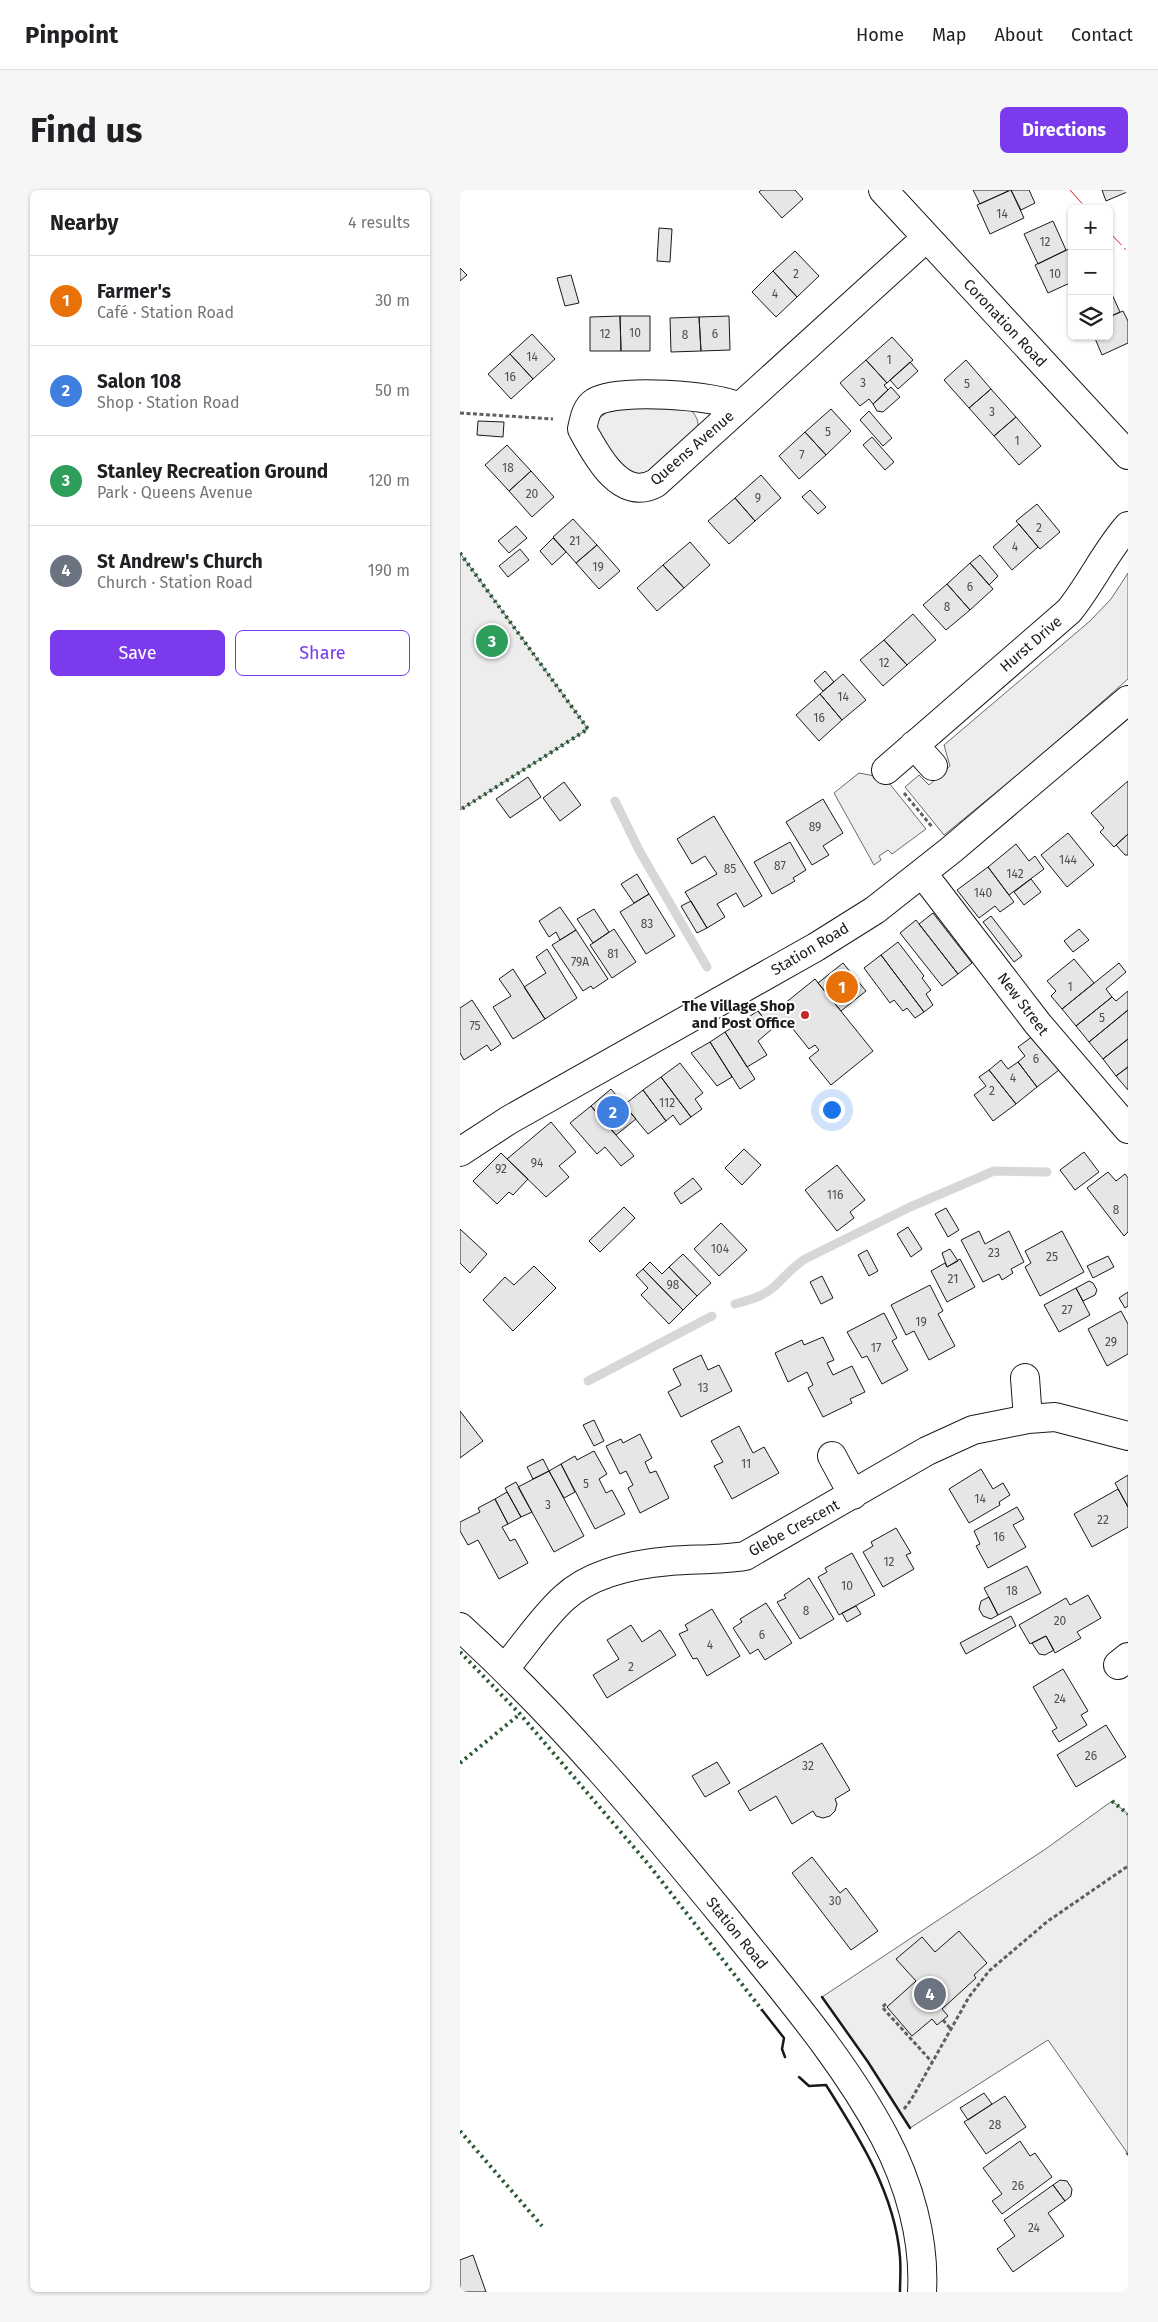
<!DOCTYPE html>
<html lang="en">
<head>
<meta charset="utf-8">
<style>
  :root { --surface:#fff; --page:#f6f6f6; --text:#202124; --muted:#757577; --line:#e0e0e0; --accent:#7c3aed }
  body { margin:0; font-family:"Fira Sans",sans-serif; background:var(--page); color:var(--text) }
  .controls { position:absolute; right:15px; top:15px; display:grid; overflow:hidden; border-radius:8px; box-shadow:0 1px 4px #0004 }
  .controls button { width:45px; height:45px; display:grid; place-items:center; padding:0; border:0; border-bottom:1px solid var(--line); background:var(--surface); color:var(--text); font:25px sans-serif }
  .you { position:absolute; left:371px; top:919px; width:18px; height:18px; margin:-12px; border:4px solid #fff; border-radius:50%; background:#1a73e8; box-shadow:0 0 0 8px #1a73e833 }
  .badge { display:grid; place-items:center; width:32px; height:32px; border-radius:50%; background:var(--accent); color:#fff; font-size:16px; font-weight:700 }
  .pin { position:absolute; translate:-50% -50%; border:2px solid #fff; box-shadow:0 1px 5px #0006 }
  .list { margin:0; padding:0; list-style:none }
  h2 { display:flex; justify-content:space-between; align-items:center; height:65px; margin:0; padding:0 20px; font-size:21px }
  h2 small { font-size:16px; font-weight:400; color:var(--muted) }
  .list li { display:grid; grid-template-columns:32px 1fr auto; gap:15px; align-items:center; box-sizing:border-box; height:90px; padding:0 20px; border-top:1px solid var(--line) }
  .list b { display:block; font-size:19px; white-space:nowrap }
  .list p { margin:0; font-size:16px; white-space:nowrap; color:var(--muted) }
  .list em { font-size:16px; font-style:normal; color:var(--muted) }
  .actions { display:flex; gap:10px; padding:15px 20px }
  .actions a { flex:1; padding:11px 0; border:1px solid var(--accent); border-radius:8px; text-align:center; font-size:18px; color:var(--accent) }
  .actions .main { background:var(--accent); color:#fff }
  .icon { flex:none; width:28px; height:28px; fill:none; stroke:currentColor; stroke-width:2; stroke-linecap:round; stroke-linejoin:round }
  .map { position:relative; flex:none; width:668px; height:2102px; overflow:hidden; border-radius:8px }
  header { display:flex; align-items:center; gap:30px; box-sizing:border-box; height:70px; padding:0 25px; background:var(--surface); border-bottom:1px solid var(--line) }
  header strong { font-size:24px }
  nav { display:flex; gap:28px; margin-inline-start:auto; font-size:18px }
  .intro { display:flex; align-items:center; justify-content:space-between; box-sizing:border-box; height:120px; padding:0 30px }
  h1 { margin:0; font-size:35px }
  .button { padding:12px 22px; border-radius:8px; background:var(--accent); color:#fff; font-size:18px; font-weight:700 }
  main { display:flex; gap:30px; padding:0 30px }
  aside { flex:1; background:var(--surface); border-radius:8px; box-shadow:0 1px 4px #0004 }
  .map>svg:first-child { display:block }
</style>
</head>
<body>
<header>
<strong>Pinpoint</strong>
<nav><a>Home</a><a>Map</a><a>About</a><a>Contact</a></nav>
</header>
<div class="intro"><h1>Find us</h1><a class="button">Directions</a></div>
<main>
<aside>
<h2>Nearby<small>4 results</small></h2>
<ul class="list">
<li><span class="badge" style="background:#e8710a">1</span><div><b>Farmer's</b><p>Café · Station Road</p></div><em>30 m</em></li>
<li><span class="badge" style="background:#3f7fe0">2</span><div><b>Salon 108</b><p>Shop · Station Road</p></div><em>50 m</em></li>
<li><span class="badge" style="background:#2e9e5b">3</span><div><b>Stanley Recreation Ground</b><p>Park · Queens Avenue</p></div><em>120 m</em></li>
<li><span class="badge" style="background:#6b7280">4</span><div><b>St Andrew's Church</b><p>Church · Station Road</p></div><em>190 m</em></li>
</ul>
<div class="actions"><a class="main">Save</a><a>Share</a></div>
</aside>
<div class="map">
<svg width="668" height="2102" viewBox="0 0 668 2102">
  <rect width="100%" height="100%" fill="#fff"/>
  <path fill="#ededed" stroke="#6a6a6a" d="M153 218 225 219 232 221C235 225 238 229 238 235 236 247 193 283 180 284 165 284 156 267 148 257 142 249 134 242 135 231Z
    M0 363 128 539 0 620Z
    M668 383V489L583 564 484 645 445 597 459 585 469 595 490 576 484 555 630 431 651 409Z
    M399 583 425 588 466 639 432 664 428 660 419 666 421 670 414 675 374 603Z
    M652 1611 668 1624V1964L588 1850 450 1938 408 1872 362 1807 587 1658Z"/>
  <g fill="none" stroke-linecap="round" stroke-linejoin="round">
    <path stroke="#d7d7d7" stroke-width="9" d="M155 611 180 662 247 777
      M275 1114C289 1110 303 1107 315 1096 326 1086 331 1078 345 1069L450 1017 534 981 587 982
      M128 1191 252 1126"/>
  </g>
  <path fill="#e6e6e6" stroke="#1a1a1a" d="M301 0H335L343 9 322 28 299 2Z
    M513 0H548V1L520 14Z
    M551 0H569L575 13 561 20Z
    M551 0 564 28 530 44 517 15Z
    M642 0H666L667 2 646 11Z
    M593 31 606 60 578 74 564 44Z
    M199 38 212 39 210 72 197 71Z
    M609 59 612 65V92L588 103 575 75Z
    M335 61 359 86 337 107 313 81Z
    M0 78 7 85 0 91Z
    M313 81 337 107 316 127 292 102Z
    M111 85 119 113 105 116 97 88Z
    M649 98 660 122 649 127Z
    M663 121 668 131V153L642 165 634 146H649V127Z
    M160 126H190V161H161Z
    M160 126 161 161H130V127Z
    M269 126 270 160 241 161 239 127Z
    M239 127 241 161 211 162 210 128Z
    M72 144 95 169 73 189 50 164Z
    M432 147 453 170 427 193 406 170Z
    M50 164 73 189 51 209 28 184Z
    M406 170 427 193 424 195 428 200 413 214 409 209 400 216 380 193Z
    M506 170 531 199 509 218 484 190Z
    M450 172 458 181 438 199 430 190Z
    M431 197 440 207 423 222 417 221 413 214Z
    M531 199 556 227 534 246 509 218Z
    M371 219 391 241 366 265 345 242Z
    M409 221 432 248 423 256 400 230Z
    M556 227 581 256 559 275 534 246Z
    M18 231 44 232 43 247 17 245Z
    M345 242 366 265 339 289 319 266Z
    M412 247 434 272 425 280 403 255Z
    M47 255 71 281 49 301 25 275Z
    M71 281 94 307 72 327 49 301Z
    M301 285 321 308 295 331 275 308Z
    M350 300 366 317 358 324 342 307Z
    M275 308 295 331 269 354 248 331Z
    M577 314 600 342 580 359 556 331Z
    M113 329 137 355 116 373 93 347Z
    M559 334 578 357 552 380 533 357Z
    M56 336 67 348 49 363 38 351Z
    M93 348 106 362 92 375 80 361Z
    M230 352 250 375 224 398 203 375Z
    M137 355 160 381 139 399 116 373Z
    M60 359 69 370 48 387 39 376Z
    M520 365 538 386 529 395 510 373Z
    M510 373 533 399 510 420 487 394Z
    M203 375 224 398 197 421 177 398Z
    M487 394 510 420 486 440 463 415Z
    M453 424 476 450 447 475 424 450Z
    M424 450 447 475 423 496 400 470Z
    M365 481 374 492 363 501 354 491Z
    M383 484 406 510 382 530 360 504Z
    M360 504 382 530 359 551 336 525Z
    M68 587 81 607 50 628 36 609Z
    M668 591V644L654 657 640 642 644 638 631 623Z
    M104 592 121 615 100 631 83 608Z
    M363 609 383 643 363 656 369 665 352 675 326 632Z
    M254 626 302 706 284 717 276 703 257 714 265 727 247 738 225 702 257 684 245 666 232 674 217 649Z
    M608 643 634 675 607 697 581 665Z
    M668 644V665H665L656 655Z
    M330 652 346 680 333 688 335 691 312 704 294 672Z
    M556 654 569 671 575 666 584 679 549 705 528 677Z
    M528 677 554 712 540 722 535 716 519 728 497 700Z
    M177 684 189 704 174 713 161 694Z
    M571 689 581 702 564 715 554 702Z
    M189 704 215 746 186 764 160 722Z
    M231 711 247 738 237 743 221 716Z
    M100 717 116 740 100 750 96 742 89 747 79 731Z
    M134 719 149 742 133 753 117 729Z
    M473 723 512 773 498 784 459 734Z
    M531 726 562 766 554 772 523 732Z
    M456 730 498 784 482 796 440 743Z
    M154 739 176 772 152 788 130 755Z
    M619 739 629 750 613 762 604 751Z
    M116 740 148 789 133 799 131 796 123 801 92 755Z
    M438 752 464 786 462 788 471 800 466 804 473 815 464 822 421 765Z
    M87 759 117 808 85 829 64 797 86 783 76 767Z
    M421 765 464 822 455 828 447 818 443 821 434 810 430 813 404 778Z
    M614 769 634 793 602 819 591 806 596 801 587 791Z
    M383 773 406 801 381 821 358 793Z
    M659 773 666 782 646 799 652 807 616 836 602 819Z
    M53 779 85 829 53 849 33 817 51 806 39 789Z
    M355 789 413 861 371 895 349 868 359 860 355 855 349 859 325 829 312 839 298 821 307 813 314 822Z
    M668 801V820L629 852 616 836 652 807 656 811Z
    M12 810 41 854 31 861 27 855 4 870 0 863V818Z
    M668 820V849L643 869 629 852Z
    M298 821 312 839 298 851 307 865 287 877 265 842Z
    M265 842 295 889 280 899 250 852Z
    M573 846 599 880 577 897 558 872 565 866 558 857Z
    M668 849V877L656 886 643 869Z
    M250 852 272 887 257 896 231 863Z
    M541 870 548 879 558 872 577 897 556 914 529 880Z
    M220 873 243 903 235 909 242 919 231 927 201 887Z
    M668 877V900L656 886Z
    M529 880 556 914 533 931 514 905 526 896 519 887Z
    M201 887 231 927 220 935 213 925 206 931 183 900Z
    M151 899 176 929 156 945 131 916Z
    M183 900 206 931 188 944 164 915Z
    M131 916 174 966 161 976 145 957 137 964 110 933Z
    M91 932 116 962 99 976 109 987 86 1007 47 969Z
    M284 959 301 975 282 995 265 978Z
    M624 962 639 982 615 1000 600 980Z
    M41 963 68 989 53 1005 49 1002 37 1014 13 991Z
    M377 975 405 1010 390 1022 394 1028 377 1041 345 1000Z
    M648 982 656 991 665 984 668 988V1042L664 1046 627 998Z
    M233 988 242 999 221 1014 214 1003Z
    M164 1017 175 1028 140 1062 129 1051Z
    M486 1018 499 1040 488 1047 475 1024Z
    M261 1033 287 1060 259 1086 234 1059Z
    M448 1037 462 1059 451 1067 437 1044Z
    M0 1039 27 1064 10 1083 0 1073Z
    M519 1041 525 1054 549 1041 564 1072 551 1079 553 1083 542 1090 539 1084 523 1092 501 1050Z
    M602 1041 624 1082 580 1106 565 1077 571 1073 565 1061Z
    M490 1059 498 1071 487 1077 482 1063Z
    M407 1060 418 1081 409 1086 398 1065Z
    M223 1064 251 1093 237 1106 209 1077Z
    M648 1066 654 1077 633 1088 627 1076Z
    M500 1069 515 1097 487 1112 471 1081 485 1073 487 1077Z
    M190 1072 202 1084 209 1077 237 1106 223 1120 183 1079Z
    M74 1076 96 1098 53 1141 23 1110 45 1087 54 1095Z
    M183 1079 223 1120 209 1134 181 1105 188 1098 176 1085Z
    M362 1086 373 1108 361 1114 350 1092Z
    M629 1091 633 1093 637 1100 635 1105 623 1111 616 1098Z
    M470 1095 483 1121 478 1124 495 1156 469 1170 454 1141 446 1145 431 1115Z
    M616 1098 630 1125 599 1142 584 1115Z
    M668 1102V1116L665 1118 659 1108Z
    M661 1121 668 1134V1164L647 1176 628 1139Z
    M424 1123 437 1148 432 1151 448 1180 422 1194 407 1166 402 1168 387 1142Z
    M363 1147 374 1170 367 1173 373 1185 392 1176 405 1202 390 1209 392 1213 363 1227 348 1198 353 1195 347 1182 328 1192 315 1163 342 1150 344 1155Z
    M241 1165 248 1180 259 1175 272 1201 221 1227 208 1202 221 1195 213 1179Z
    M0 1221 23 1251 0 1268Z
    M134 1230 144 1251 134 1256 123 1235Z
    M279 1236 293 1263 304 1257 319 1283 272 1309 254 1276 263 1272 251 1251Z
    M180 1244 192 1268 185 1272 190 1283 196 1281 209 1308 180 1323 168 1298 173 1295 166 1281 160 1284 146 1256 161 1249 163 1253Z
    M134 1261 147 1284 139 1289 146 1303 152 1300 165 1324 135 1339 101 1274 115 1266 117 1270Z
    M83 1269 89 1281 73 1289 67 1277Z
    M101 1274 115 1302 104 1308 89 1281Z
    M521 1279 533 1299 543 1293 550 1305 539 1312 540 1315 509 1333 489 1299Z
    M89 1281 124 1346 94 1362 58 1297Z
    M668 1285V1317L655 1293Z
    M56 1292 72 1322 61 1327 45 1298Z
    M658 1299 668 1317V1337L632 1357 614 1324Z
    M47 1302 61 1327 48 1334 35 1309Z
    M35 1309 48 1334 42 1337 50 1351 55 1349 68 1373 39 1389 18 1350 8 1355 0 1341V1332L20 1322 18 1318Z
    M557 1317 564 1329 553 1335 566 1357 528 1378 516 1356 520 1354 514 1341Z
    M436 1338 451 1363 446 1365 454 1379 423 1397 403 1362 413 1356 411 1352Z
    M392 1363 415 1405 379 1425 358 1387 367 1382 365 1378Z
    M567 1376 581 1403 538 1425 524 1398Z
    M349 1388 374 1429 340 1449 317 1412 326 1408 324 1405Z
    M628 1405 641 1428 617 1442 621 1448 595 1463 586 1446 570 1454 559 1435 606 1408 610 1415Z
    M529 1407 538 1425 531 1429 523 1426 519 1419 521 1411Z
    M306 1413 332 1453 305 1470 298 1459 290 1464 273 1438 282 1432 280 1429Z
    M396 1416 401 1424 387 1432 382 1423Z
    M252 1419 280 1466 247 1486 237 1468 233 1469 219 1444 228 1440 225 1435Z
    M551 1426 556 1436 506 1464 500 1453Z
    M171 1435 182 1452 200 1440 216 1465 147 1508 133 1485 159 1469 147 1450Z
    M586 1446 594 1460 585 1465 579 1464 572 1453Z
    M603 1479 628 1521 621 1525 627 1535 599 1552 592 1541 597 1538 573 1497Z
    M646 1535 666 1567 616 1597 597 1565Z
    M362 1553 390 1600 375 1609 377 1614 375 1621 370 1626 363 1628 356 1626 353 1621 332 1634 316 1606 290 1621 278 1601Z
    M257 1572 270 1593 245 1607 232 1586Z
    M352 1667 380 1703 386 1698 418 1741 391 1760 332 1683Z
    M499 1741 527 1773 514 1785 516 1788 482 1819 488 1826 477 1835 472 1829 452 1846 427 1817 456 1791 436 1769 462 1747 475 1762Z
    M524 1903 532 1914 508 1930 500 1918Z
    M545 1906 566 1937 526 1964 504 1932Z
    M560 1951 570 1966 575 1963 592 1987 542 2024 532 2011 542 2004 523 1978Z
    M600 1990 607 1991 612 1999 611 2006 605 2011 593 1995Z
    M593 1995 605 2011 588 2023 604 2046 553 2082 537 2059 555 2046 544 2030Z
    M13 2065 26 2102H0V2070Z"/>
  <g fill="none" stroke-linecap="round" stroke-linejoin="round">
    <defs>
      <path id="street" d="M423 0 668 265
        M279 217C256 205 157 198 135 212 126 217 124 230 122 239 136 265 161 313 196 293L466 48
        M454 555 473 576
        M426 580 609 421C631 394 645 362 668 336
        M463 684 578 834 668 939
        M565 1188 568 1229
        M372 1266 393 1305
        M658 1475 668 1467
        M45 1478C64 1456 82 1428 104 1408 131 1383 174 1374 210 1371 235 1369 260 1370 285 1366L467 1261 513 1240 568 1229 595 1227 668 1246"/>
      <path id="secondary" d="M0 962 49 930 356 757 415 720 491 660 668 510
        M0 1437C100 1528 186 1631 271 1735 325 1803 383 1869 424 1946 449 1993 465 2049 462 2102"/>
    </defs>
    <use href="#street" stroke="#1a1a1a" stroke-width="30"/>
    <use href="#secondary" stroke="#1a1a1a" stroke-width="30"/>
    <path stroke="#5f5f5f" stroke-width="3" stroke-dasharray="4 2.5" stroke-linecap="butt" d="M0 223 93 229
      M444 603 473 638
      M426 1814 422 1817 472 1872
      M483 1830 490 1838
      M444 1919 451 1910 509 1807 529 1781 588 1731 668 1676"/>
    <use href="#street" stroke="#fff" stroke-width="28"/>
    <use href="#secondary" stroke="#fff" stroke-width="28"/>
    <path stroke="#2b5a34" stroke-width="4" stroke-dasharray="2.5 4" stroke-linecap="butt" d="M0 363 128 539 0 620
      M0 1462 60 1524 189 1675 302 1820
      M0 1573 60 1524
      M652 1611 668 1624
      M0 1941 82 2036
      M667 1965 668 1964"/>
    <path stroke="#1a1a1a" stroke-width="2.5" d="M362 1807 408 1872 450 1938
      M302 1820 324 1848 322 1859 325 1867
      M339 1887 349 1896 366 1895C399 1947 435 2004 440 2067 441 2079 440 2091 440 2102"/>
    <path stroke="#c62828" stroke-width="1" stroke-dasharray="18 4 2.5 4" stroke-linecap="butt" d="M610 0 627 19
      M649 42 668 62"/>
  </g>
  <circle fill="#c62828" stroke="#fff" stroke-width="2" cx="345" cy="825" r="5"/>
  <g text-anchor="middle" dominant-baseline="central" stroke-width="4" stroke-linejoin="round" paint-order="stroke">
    <g font-size="12" fill="#4d4d4d">
      <text x="542" y="24">14</text>
      <text x="585" y="52">12</text>
      <text x="336" y="84">2</text>
      <text x="595" y="84">10</text>
      <text x="315" y="104">4</text>
      <text x="175" y="143">10</text>
      <text x="145" y="144">12</text>
      <text x="255" y="144">6</text>
      <text x="225" y="145">8</text>
      <text x="72" y="167">14</text>
      <text x="429" y="170">1</text>
      <text x="50" y="187">16</text>
      <text x="403" y="193">3</text>
      <text x="507" y="194">5</text>
      <text x="532" y="222">3</text>
      <text x="368" y="242">5</text>
      <text x="557" y="251">1</text>
      <text x="342" y="265">7</text>
      <text x="48" y="278">18</text>
      <text x="72" y="304">20</text>
      <text x="298" y="308">9</text>
      <text x="579" y="338">2</text>
      <text x="115" y="351">21</text>
      <text x="555" y="357">4</text>
      <text x="138" y="377">19</text>
      <text x="510" y="397">6</text>
      <text x="487" y="417">8</text>
      <text x="424" y="473">12</text>
      <text x="383" y="507">14</text>
      <text x="359" y="528">16</text>
      <text x="355" y="637">89</text>
      <text x="608" y="670">144</text>
      <text x="320" y="676">87</text>
      <text x="270" y="679">85</text>
      <text x="555" y="684">142</text>
      <text x="523" y="703">140</text>
      <text x="187" y="734">83</text>
      <text x="153" y="764">81</text>
      <text x="120" y="772">79A</text>
      <text x="610" y="797">1</text>
      <text x="642" y="828">5</text>
      <text x="15" y="836">75</text>
      <text x="576" y="869">6</text>
      <text x="553" y="888">4</text>
      <text x="532" y="901">2</text>
      <text x="207" y="913">112</text>
      <text x="77" y="973">94</text>
      <text x="41" y="979">92</text>
      <text x="375" y="1005">116</text>
      <text x="656" y="1020">8</text>
      <text x="260" y="1059">104</text>
      <text x="534" y="1063">23</text>
      <text x="592" y="1067">25</text>
      <text x="493" y="1089">21</text>
      <text x="213" y="1095">98</text>
      <text x="607" y="1120">27</text>
      <text x="461" y="1132">19</text>
      <text x="651" y="1152">29</text>
      <text x="416" y="1158">17</text>
      <text x="243" y="1198">13</text>
      <text x="286" y="1274">11</text>
      <text x="126" y="1294">5</text>
      <text x="520" y="1309">14</text>
      <text x="88" y="1315">3</text>
      <text x="643" y="1330">22</text>
      <text x="539" y="1347">16</text>
      <text x="429" y="1372">12</text>
      <text x="387" y="1396">10</text>
      <text x="552" y="1401">18</text>
      <text x="346" y="1421">8</text>
      <text x="600" y="1431">20</text>
      <text x="302" y="1445">6</text>
      <text x="250" y="1455">4</text>
      <text x="171" y="1477">2</text>
      <text x="600" y="1509">24</text>
      <text x="631" y="1566">26</text>
      <text x="348" y="1576">32</text>
      <text x="375" y="1711">30</text>
      <text x="535" y="1935">28</text>
      <text x="558" y="1996">26</text>
      <text x="574" y="2038">24</text>
    </g>
    <g font-size="15" fill="#1a1a1a" stroke="#fff">
      <text transform="translate(545 133) rotate(47)">Coronation Road</text>
      <text transform="translate(232 258) rotate(-41)">Queens Avenue</text>
      <text transform="translate(571 454) rotate(-41)">Hurst Drive</text>
      <text transform="translate(350 759) rotate(-31)">Station Road</text>
      <text transform="translate(563 814) rotate(53)">New Street</text>
      <text transform="translate(334 1338) rotate(-29)">Glebe Crescent</text>
      <text transform="translate(277 1743) rotate(51)">Station Road</text>
    </g>
    <g font-size="15" font-weight="bold" fill="#1a1a1a" stroke="#fff" text-anchor="end">
      <text x="335" y="816">The Village Shop<tspan x="335" dy="17">and Post Office</tspan></text>
    </g>
  </g>
</svg>
<div class="controls">
<button>+</button>
<button>−</button>
<button><svg class="icon" aria-label="layers" viewBox="0 0 24 24"><path d="M12 4l9 5-9 5-9-5zM3 14l9 5 9-5"/></svg></button>
</div>
<div class="you"></div>
<div class="pin badge" style="left:382px;top:797px;background:#e8710a">1</div>
<div class="pin badge" style="left:153px;top:922px;background:#3f7fe0">2</div>
<div class="pin badge" style="left:32px;top:451px;background:#2e9e5b">3</div>
<div class="pin badge" style="left:470px;top:1804px;background:#6b7280">4</div>
</div>
</main>
</body>
</html>
